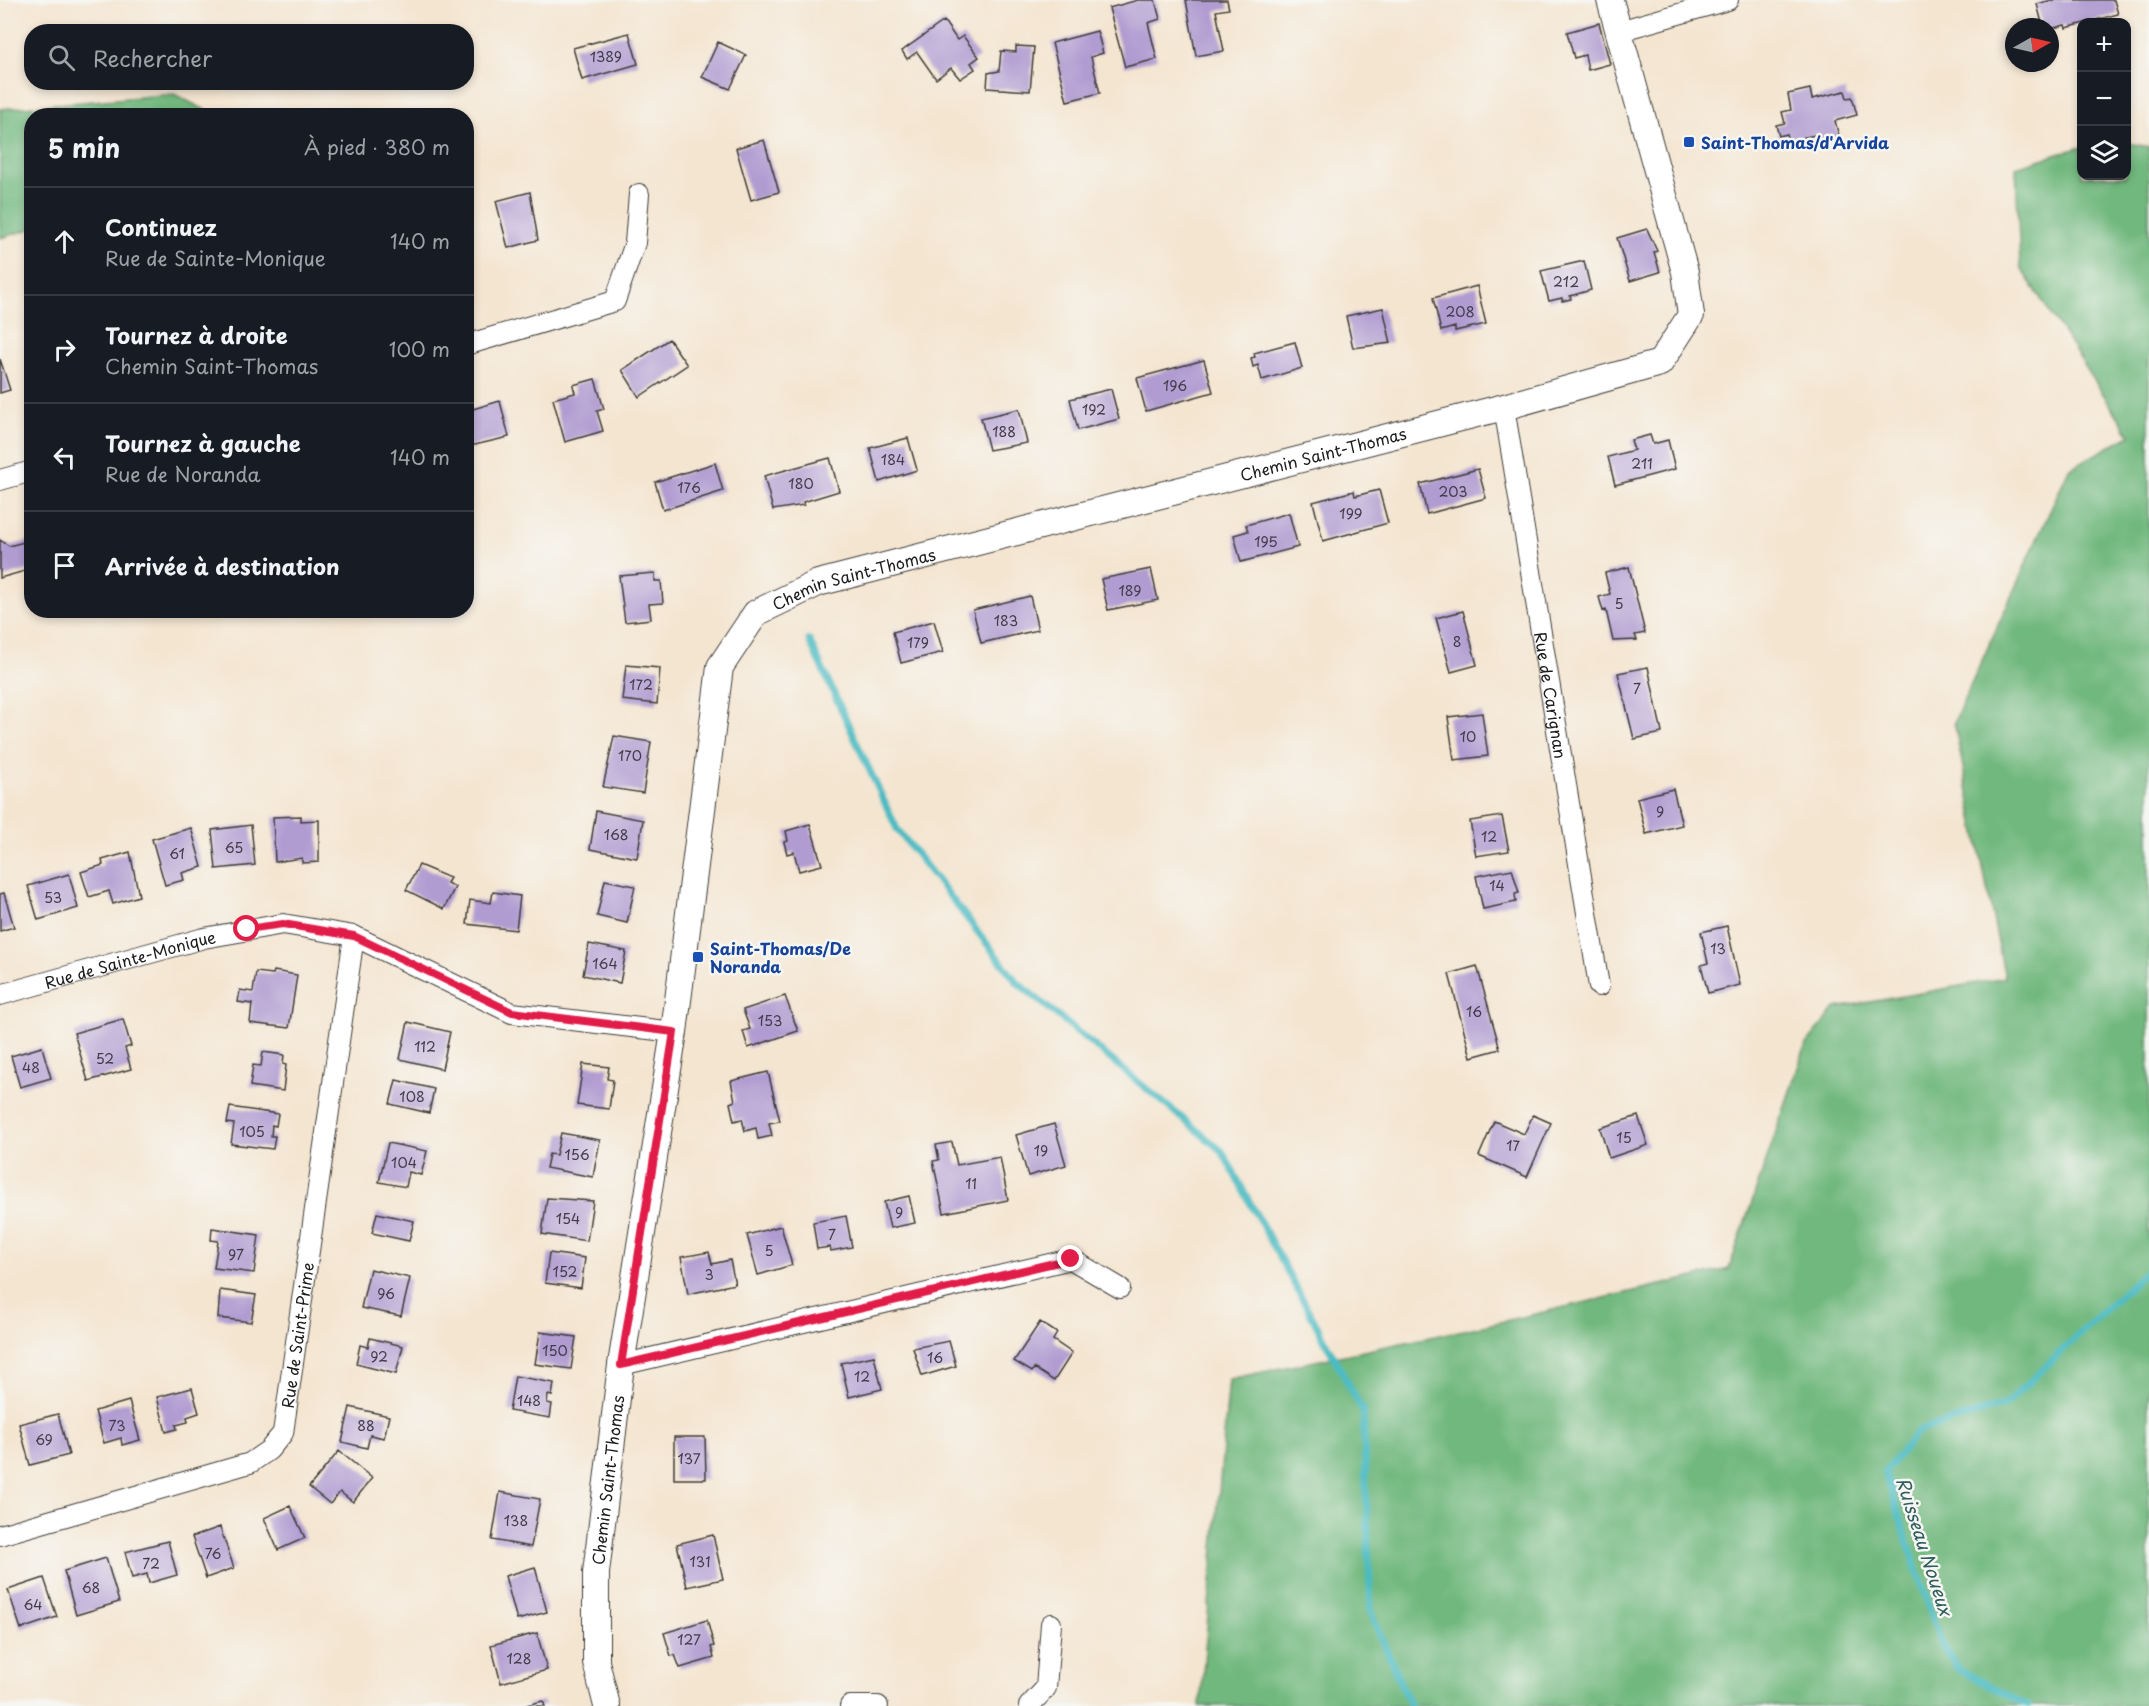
<!DOCTYPE html>
<html lang="fr">
<head>
<meta charset="utf-8">
<style>
  :root { --surface:#171b24; --page:#20242c; --text:#f1f3f6; --muted:#9ea1a6; --line:#363941 }
  body { margin:0; font-family:"Playpen Sans",sans-serif; background:var(--page); color:var(--text) }
  .controls { position:absolute; right:18px; top:18px; display:grid; overflow:hidden; border-radius:12px; box-shadow:0 3px 9px #0003 }
  .controls button { width:54px; height:54px; display:grid; place-items:center; padding:0; border:0; border-bottom:2px solid var(--line); background:var(--surface); color:var(--text); font:30px sans-serif }
  .compass { position:absolute; left:2005px; top:18px; width:54px; height:54px; border-radius:50%; background:var(--surface); box-shadow:0 3px 9px #0003; rotate:82deg }
  .stop { position:absolute; width:18px; height:18px; margin:-14px; border:4px solid #e11d48; border-radius:50%; background:#fff }
  .stop.end { background:#e11d48; border-color:#fff; box-shadow:0 2px 6px #0008 }
  .list { margin:0; padding:0; list-style:none }
  h2 { display:flex; justify-content:space-between; align-items:center; height:78px; margin:0; padding:0 24px; font-size:26px }
  h2 small { font-size:20px; font-weight:400; color:var(--muted) }
  .list li { display:grid; grid-template-columns:39px 1fr auto; gap:18px; align-items:center; box-sizing:border-box; height:108px; padding:0 24px; border-top:2px solid var(--line) }
  .list b { display:block; font-size:22px; white-space:nowrap }
  .list p { margin:0; font-size:20px; white-space:nowrap; color:var(--muted) }
  .list em { font-size:20px; font-style:normal; color:var(--muted) }
  .icon { flex:none; width:33px; height:33px; fill:none; stroke:currentColor; stroke-width:2; stroke-linecap:round; stroke-linejoin:round }
  .map { position:relative; flex:none; width:2149px; height:1706px; overflow:hidden }
  .search { position:absolute; background:var(--surface); box-shadow:0 3px 9px #0003; left:24px; top:24px; width:450px; height:66px; display:flex; align-items:center; gap:15px; box-sizing:border-box; padding:0 21px; border-radius:24px; color:var(--muted); font-size:22px }
  .panel { position:absolute; background:var(--surface); box-shadow:0 3px 9px #0003; left:24px; top:108px; width:450px; height:510px; border-radius:24px }
  .map>svg:first-child { display:block }
</style>
</head>
<body>
<div class="map">
<svg width="2149" height="1706" viewBox="0 0 2149 1706">
  <rect width="100%" height="100%" fill="#f6f6f2"/>
  <filter id="ink" filterUnits="userSpaceOnUse"><feTurbulence type="fractalNoise" baseFrequency=".0167" numOctaves="2"/><feDisplacementMap in="SourceGraphic" scale="12" xChannelSelector="R" yChannelSelector="G"/><feConvolveMatrix kernelMatrix="1 2 1 2 8 2 1 2 1" color-interpolation-filters="sRGB"/></filter>
  <filter id="wash" filterUnits="userSpaceOnUse"><feTurbulence type="fractalNoise" baseFrequency=".008" numOctaves="4" result="noise"/><feDisplacementMap in="SourceGraphic" scale="24" xChannelSelector="R" yChannelSelector="G"/><feGaussianBlur stdDeviation="1.35" result="paint"/><feColorMatrix in="noise" values="0 0 0 0 0 0 0 0 0 0 0 0 0 0 0 0 0 1.4 0 .05"/><feComposite in="paint" operator="in"/></filter>
  <g filter="url(#wash)">
    <rect width="100%" height="100%" fill="#f4e5d0"/>
    <path fill="#71b87e" stroke="#466a4d" stroke-width="1.5" d="M174 94 215 115 32 116 31 229 0 238V109Z
      M2127 143 2149 147V1706H1200L1229 1379 1483 1326 1729 1269 1806 1044 1836 1008 2005 978 1954 722 2069 469 2130 435 2020 267 2016 167 2081 147 2082 176H2126Z"/>
    <g fill="none" stroke-linecap="round" stroke-linejoin="round">
      <path stroke="#4cbbc2" stroke-width="7" d="M809 640 897 829 1017 982 1222 1151 1363 1411 1371 1613 1410 1706
        M2028 1706 1958 1669 1941 1644 1885 1472 1918 1431 2005 1405 2149 1268"/>
    </g>
    <g id="blocks">
      <path fill="#b19cd1" d="M1138 0H1155L1160 19 1148 23 1157 59 1125 67 1109 8Z
        M1186 0H1227L1229 9 1216 11 1224 51 1196 56Z
        M2052 0H2114L2118 14 2066 28 2065 25 2050 29 2043 27 2037 4Z
        M944 21 957 40 963 36 979 57 971 63 975 69 960 79 951 68 936 79 917 52 907 59 902 51Z
        M1599 23 1610 64 1588 70 1585 55 1574 58 1567 32Z
        M1097 31 1103 53 1091 57 1100 93 1067 101 1052 43Z
        M629 33 638 64 582 80 573 48Z
        M718 42 746 55 730 89 702 77Z
        M1016 46 1034 47 1030 91 987 88 988 73 999 71 1001 51 1016 52Z
        M1810 89 1812 99 1845 91 1847 98 1852 97 1857 115 1835 121 1839 136 1821 140 1819 134 1789 141 1787 134 1779 136 1776 125 1785 123 1782 112 1791 110 1788 94Z
        M764 140 779 192 751 200 736 148Z
        M530 192 538 240 508 248 496 201Z
        M1647 229 1657 251 1654 252 1660 272 1630 281 1617 238Z
        M1584 261 1591 290 1570 296 1571 299 1562 301V298L1549 301 1541 271Z
        M1477 286 1486 324 1455 331V327L1441 331 1433 298Z
        M1383 308 1391 343 1353 348 1346 316Z
        M669 339 687 365 639 397 622 370Z
        M1295 342 1302 368 1262 380 1258 365 1253 367 1251 358 1255 357 1254 353Z
        M0 359 10 390 0 393Z
        M1204 360 1213 392 1146 411 1137 378Z
        M595 379 604 409 597 411 603 431 565 442 553 399 575 393 573 385Z
        M1111 389 1119 419 1078 430 1070 399Z
        M500 401 509 437 466 447V411Z
        M1019 409 1027 443 989 450 981 418Z
        M1650 435 1653 444 1668 440 1675 469 1615 485 1608 457 1634 450 1631 440Z
        M908 438 917 470 879 482 870 448Z
        M830 458 839 491 803 502 804 505 773 510 764 476Z
        M715 463 723 491 663 510 655 482Z
        M1478 469 1486 498 1427 514 1420 484Z
        M1379 490 1388 523 1323 541 1313 502 1354 491 1355 496Z
        M1289 513 1298 547 1241 562 1234 535 1248 531 1246 525Z
        M0 540 9 546 32 540V569L0 578Z
        M1629 567 1645 633 1635 635 1637 640 1613 641 1606 610 1603 611 1599 597 1610 594 1605 573Z
        M1151 569 1158 600 1108 610 1101 579Z
        M655 573V581H661L663 603 649 604 651 619 625 622 619 576Z
        M1030 596 1038 630 981 643 973 610Z
        M1463 611 1477 665 1451 672 1436 618Z
        M934 621 943 652 901 663 893 632Z
        M626 665 660 668 657 704 622 700Z
        M1648 667 1662 733 1634 739 1618 673Z
        M1482 713 1488 756 1454 760 1448 717Z
        M614 736 651 742 643 793 603 787Z
        M1673 789 1682 825 1646 834 1637 798Z
        M596 811 643 820 637 858 590 849Z
        M301 816V821L319 820V862L302 863V858L275 862 273 817Z
        M1502 816 1509 851 1476 856 1470 821Z
        M810 824 822 865 799 871 794 852 787 854 784 842 788 841 786 831Z
        M251 825 255 865 216 869 212 830Z
        M191 828 202 867 182 873 184 880 165 885 152 839Z
        M130 852 139 896 113 904 109 891 89 897 81 872 103 865 102 860Z
        M419 865 450 878 447 883 455 887 444 909 406 890Z
        M1512 869 1519 893 1515 894 1516 902 1483 909 1476 876Z
        M69 874 78 908 38 920 28 886Z
        M605 880 635 886 627 923 597 916Z
        M493 892 520 896 516 930 467 924 470 900 491 903Z
        M4 893 14 927 0 931V894Z
        M1727 926 1740 985 1708 993 1701 965 1708 963 1701 932Z
        M589 944 626 951 620 983 583 975Z
        M1477 966 1500 1049 1471 1057 1449 974Z
        M274 971 297 975 289 1028 250 1023 252 1004 238 1002 240 990 253 992 256 972 273 974Z
        M785 996 798 1031 748 1048 743 1031 750 1029 743 1010Z
        M123 1019 131 1046 125 1048 131 1069 88 1081 74 1033Z
        M408 1022 450 1032 442 1069 400 1059Z
        M42 1047 51 1078 20 1087 11 1056Z
        M263 1052 284 1055 283 1064 286 1065 283 1091 250 1086 253 1065 261 1066Z
        M583 1064 609 1067 607 1079 613 1080 609 1109 577 1105Z
        M768 1072 780 1121 769 1123 772 1136 758 1139 756 1128 745 1131 742 1119 734 1121 730 1103 735 1101 731 1081Z
        M396 1080 434 1089 429 1113 390 1104Z
        M230 1107 278 1114 276 1126 272 1125 271 1136H275L273 1149 231 1144 234 1124 227 1123Z
        M1533 1115 1551 1123 1527 1177 1479 1156 1494 1121 1524 1134Z
        M1638 1116 1648 1145 1609 1158 1600 1128Z
        M1054 1124 1066 1165 1028 1176 1016 1135Z
        M561 1133 600 1140 593 1177 546 1168 549 1154 556 1155Z
        M952 1142 957 1165 1000 1157 1008 1200 944 1213 933 1161 939 1160 936 1145Z
        M388 1143 427 1151 421 1175 409 1172 406 1187 379 1182Z
        M909 1196 915 1223 890 1228 884 1202Z
        M547 1198 593 1201 587 1241 542 1234Z
        M377 1213 414 1221 409 1241 372 1233Z
        M846 1216 852 1247 831 1251 830 1247 817 1249 813 1222Z
        M781 1226 792 1265 758 1275 747 1235Z
        M212 1228 259 1235 254 1273 214 1268 218 1241 211 1240Z
        M709 1252 712 1264 730 1260 735 1284 688 1294 681 1257Z
        M549 1253 585 1258 581 1288 545 1283Z
        M370 1269 410 1278 401 1316 361 1308Z
        M220 1290 256 1295 251 1322 218 1318Z
        M1040 1322 1057 1333 1053 1340 1072 1353 1054 1381 1034 1368 1032 1372 1014 1361Z
        M540 1332 576 1337 571 1369 535 1364Z
        M370 1338 403 1346 396 1374 356 1364 360 1345 368 1347Z
        M949 1341 956 1366 922 1376 913 1348Z
        M874 1356 882 1389 849 1397 841 1363Z
        M515 1376 554 1383 552 1396 548 1395 547 1403 552 1404 550 1418 509 1411Z
        M192 1388 199 1413 187 1417 188 1422 176 1425 177 1429 166 1432 157 1397Z
        M129 1401 140 1440 122 1445 121 1438 104 1443 95 1411Z
        M350 1407 389 1416 384 1438 370 1435 367 1448 342 1442Z
        M58 1414 69 1455 30 1465 19 1424Z
        M674 1437H705L706 1479H674Z
        M339 1451 372 1478 353 1502 340 1492 330 1504 309 1487Z
        M500 1492 540 1499 531 1547 492 1540Z
        M290 1506 305 1538 278 1550 264 1518Z
        M220 1527 234 1568 206 1578 192 1537Z
        M713 1535 723 1579 687 1587 677 1544Z
        M168 1541 177 1575 149 1583 147 1574 132 1578 125 1552Z
        M106 1558 119 1602 76 1615 64 1571Z
        M535 1567 547 1612 517 1620 505 1576Z
        M44 1578 57 1617 21 1629 8 1590Z
        M707 1620 714 1646 711 1647 714 1658 680 1668 675 1655 671 1656 664 1633Z
        M537 1633 547 1670 501 1683 491 1645Z
        M543 1701 545 1706H526V1705Z"/>
    </g>
  </g>
  <g filter="url(#ink)">
    <use href="#blocks" fill-opacity="0" stroke="#3c3a37" stroke-width="1.5"/>
    <g fill="none" stroke-linecap="round" stroke-linejoin="round">
      <defs>
        <g id="minor">
          <path d="M1619 31 1728 0"/>
          <path d="M466 345 615 301 635 243 639 194"/>
          <path id="s1" d="M1504 407 1599 986"/>
          <path d="M0 480 32 471"/>
          <path id="s2" d="M0 995 204 938 283 924 354 936 512 1013 674 1032"/>
          <path d="M621 1365 1071 1259 1120 1288"/>
          <path id="s3" d="M0 1535 250 1463 269 1450 283 1433 354 936"/>
          <path d="M850 1706H878"/>
          <path d="M1029 1706 1046 1688 1051 1624"/>
        </g>
        <g id="tertiary">
          <path id="s4" d="M607 1706 596 1662V1573L621 1365 674 1032 720 667 756 613 818 583 1504 407 1660 363 1691 315 1685 272 1610 0"/>
        </g>
      </defs>
      <use href="#minor" stroke="#3c3a37" stroke-width="22"/>
      <use href="#tertiary" stroke="#3c3a37" stroke-width="28"/>
      <use href="#minor" stroke="#fff" stroke-width="20"/>
      <use href="#tertiary" stroke="#fff" stroke-width="26"/>
    </g>
  </g>
  <g fill="none" stroke-linecap="round" stroke-linejoin="round" filter="url(#ink)">
    <path stroke="#e11d48" stroke-width="8" d="M247 929 283 924 354 936 512 1012 674 1032 621 1365 1071 1259"/>
  </g>
  <g fill="#1a4fb4" stroke="#f6f6f2" stroke-width="2">
    <rect x="1683" y="136" width="12" height="12" rx="3"/>
    <rect x="692" y="951" width="12" height="12" rx="3"/>
  </g>
  <g text-anchor="middle" dominant-baseline="central" stroke-width="5" stroke-linejoin="round" paint-order="stroke">
    <g font-size="14" fill="#413c49">
      <text x="606" y="56">1389</text>
      <text x="1566" y="281">212</text>
      <text x="1460" y="311">208</text>
      <text x="1175" y="385">196</text>
      <text x="1094" y="409">192</text>
      <text x="1004" y="431">188</text>
      <text x="893" y="459">184</text>
      <text x="1642" y="463">211</text>
      <text x="801" y="483">180</text>
      <text x="689" y="487">176</text>
      <text x="1453" y="491">203</text>
      <text x="1351" y="513">199</text>
      <text x="1266" y="541">195</text>
      <text x="1130" y="590">189</text>
      <text x="1619" y="603">5</text>
      <text x="1006" y="620">183</text>
      <text x="1457" y="641">8</text>
      <text x="918" y="642">179</text>
      <text x="641" y="684">172</text>
      <text x="1637" y="688">7</text>
      <text x="1468" y="736">10</text>
      <text x="630" y="755">170</text>
      <text x="1660" y="811">9</text>
      <text x="616" y="834">168</text>
      <text x="1489" y="836">12</text>
      <text x="234" y="847">65</text>
      <text x="177" y="853">61</text>
      <text x="1497" y="885">14</text>
      <text x="53" y="897">53</text>
      <text x="1718" y="948">13</text>
      <text x="605" y="963">164</text>
      <text x="1474" y="1011">16</text>
      <text x="770" y="1020">153</text>
      <text x="425" y="1046">112</text>
      <text x="105" y="1058">52</text>
      <text x="31" y="1067">48</text>
      <text x="412" y="1096">108</text>
      <text x="252" y="1131">105</text>
      <text x="1624" y="1137">15</text>
      <text x="1513" y="1145">17</text>
      <text x="1041" y="1150">19</text>
      <text x="577" y="1154">156</text>
      <text x="404" y="1162">104</text>
      <text x="971" y="1183">11</text>
      <text x="899" y="1212">9</text>
      <text x="568" y="1218">154</text>
      <text x="832" y="1234">7</text>
      <text x="769" y="1250">5</text>
      <text x="236" y="1254">97</text>
      <text x="565" y="1271">152</text>
      <text x="709" y="1274">3</text>
      <text x="386" y="1293">96</text>
      <text x="555" y="1350">150</text>
      <text x="379" y="1356">92</text>
      <text x="935" y="1357">16</text>
      <text x="862" y="1376">12</text>
      <text x="529" y="1400">148</text>
      <text x="117" y="1425">73</text>
      <text x="366" y="1425">88</text>
      <text x="44" y="1439">69</text>
      <text x="689" y="1458">137</text>
      <text x="516" y="1520">138</text>
      <text x="213" y="1553">76</text>
      <text x="700" y="1561">131</text>
      <text x="151" y="1563">72</text>
      <text x="91" y="1587">68</text>
      <text x="33" y="1604">64</text>
      <text x="689" y="1639">127</text>
      <text x="519" y="1658">128</text>
    </g>
    <g font-size="16" font-weight="bold" fill="#164399" stroke="#f6f6f2" text-anchor="start">
      <text x="1701" y="142">Saint-Thomas/d'Arvida</text>
      <text x="710" y="948">Saint-Thomas/De<tspan x="710" dy="18">Noranda</tspan></text>
    </g>
    <g font-size="16" fill="#1c1c1c" stroke="#f6f6f2">
      <text stroke="none"><textPath href="#s4" startOffset="1704">Chemin Saint-Thomas</textPath></text>
      <text stroke="none"><textPath href="#s4" startOffset="1218">Chemin Saint-Thomas</textPath></text>
      <text stroke="none"><textPath href="#s1" startOffset="292">Rue de Carignan</textPath></text>
      <text stroke="none"><textPath href="#s2" startOffset="135">Rue de Sainte-Monique</textPath></text>
      <text stroke="none"><textPath href="#s3" startOffset="404">Rue de Saint-Prime</textPath></text>
      <text stroke="none"><textPath href="#s4" startOffset="228">Chemin Saint-Thomas</textPath></text>
    </g>
    <g font-size="18" font-style="italic" fill="#2f5c5e" stroke="#f6f6f2">
      <text transform="translate(1925 1546) rotate(72)">Ruisseau Noueux</text>
    </g>
  </g>
</svg>
<div class="controls">
<button>+</button>
<button>−</button>
<button><svg class="icon" aria-label="layers" viewBox="0 0 24 24"><path d="M12 4l9 5-9 5-9-5zM3 14l9 5 9-5"/></svg></button>
</div>
<svg class="compass" viewBox="-18 -18 36 36"><path d="M0-13l5 13h-10z" fill="#e53935"/><path d="M0 13l5-13h-10z" fill="#9ea1a6"/></svg>
<div class="stop" style="left:247px;top:929px"></div>
<div class="stop end" style="left:1071px;top:1259px"></div>
<div class="search"><svg class="icon" aria-label="search" viewBox="0 0 24 24"><circle cx="10" cy="10" r="6"/><path d="M15 15l6 6"/></svg>Rechercher</div>
<section class="panel">
<h2>5 min<small>À pied · 380 m</small></h2>
<ul class="list">
<li><svg class="icon" aria-label="ahead" viewBox="0 0 24 24"><path d="M12 20V5M6 11l6-6 6 6"/></svg><div><b>Continuez</b><p>Rue de Sainte-Monique</p></div><em>140 m</em></li>
<li><svg class="icon" aria-label="right" viewBox="0 0 24 24"><path d="M7 20v-9h11M14 6l5 5-5 5"/></svg><div><b>Tournez à droite</b><p>Chemin Saint-Thomas</p></div><em>100 m</em></li>
<li><svg class="icon" aria-label="left" viewBox="0 0 24 24"><path d="M17 20v-9H6M10 6l-5 5 5 5"/></svg><div><b>Tournez à gauche</b><p>Rue de Noranda</p></div><em>140 m</em></li>
<li><svg class="icon" aria-label="arrive" viewBox="0 0 24 24"><path d="M6 21V4h12l-3 4 3 4H6"/></svg><div><b>Arrivée à destination</b></div></li>
</ul>
</section>
</div>
</body>
</html>
